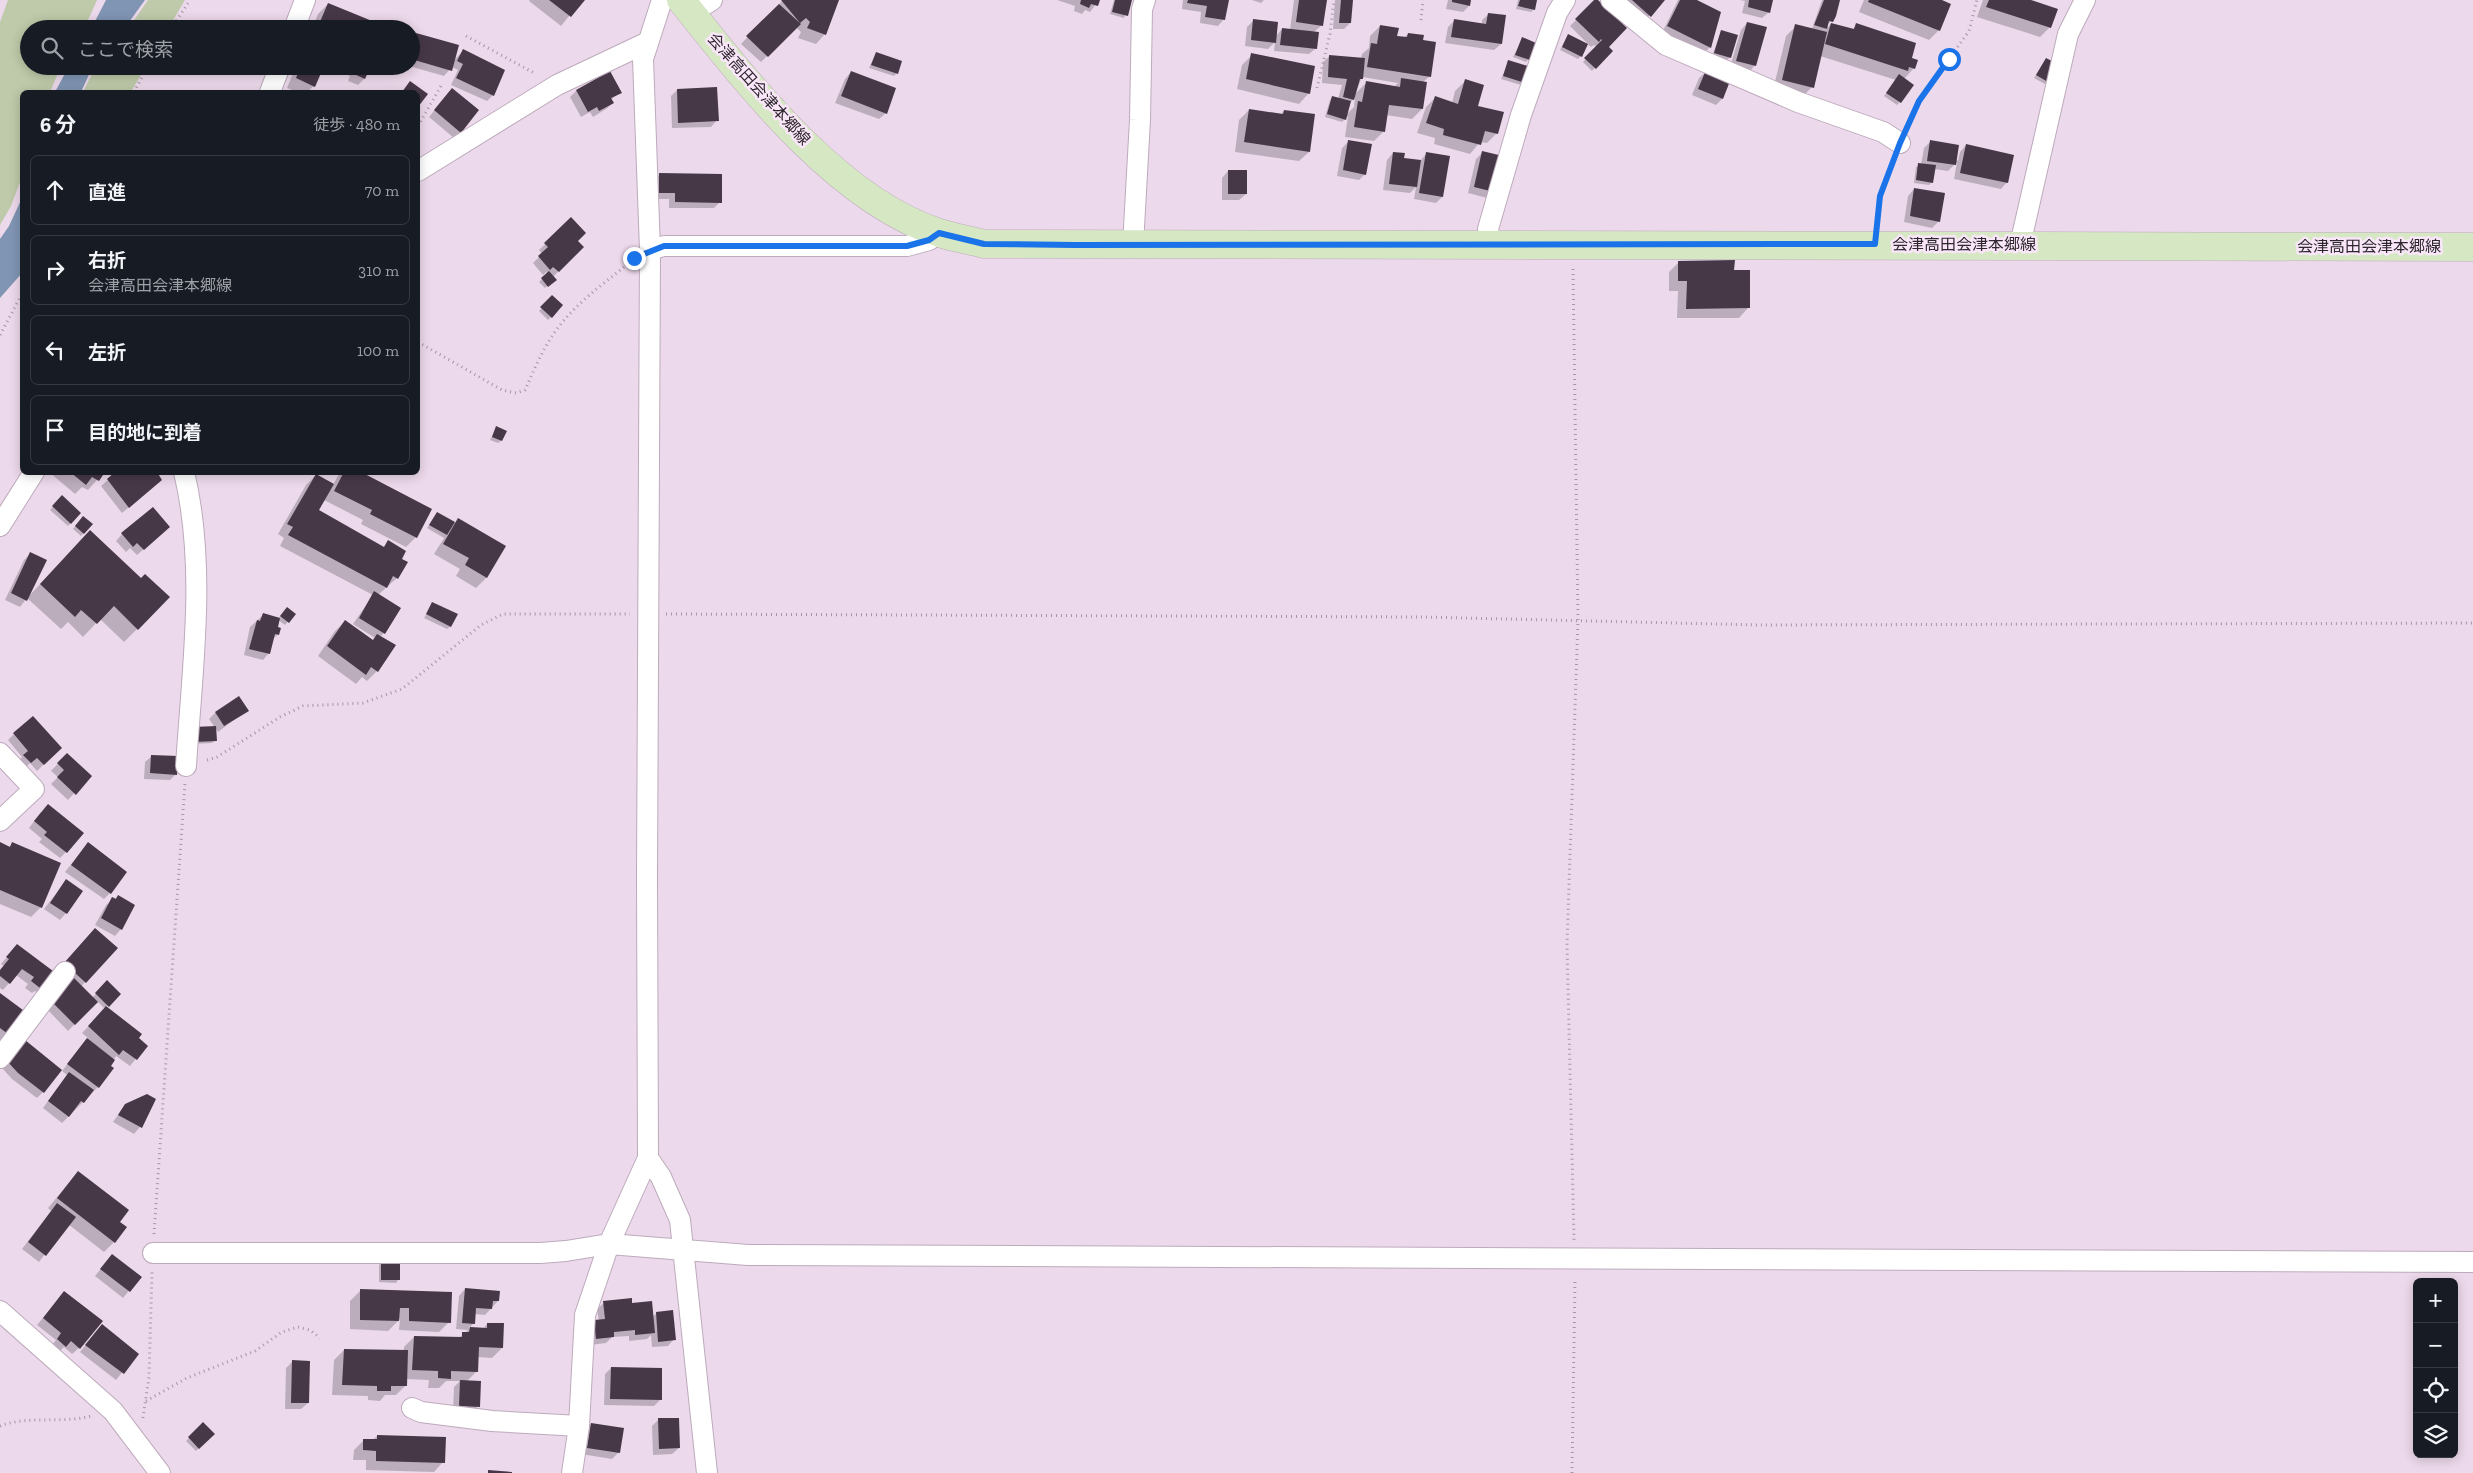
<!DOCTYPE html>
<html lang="ja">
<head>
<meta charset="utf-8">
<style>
  :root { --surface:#171b24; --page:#242831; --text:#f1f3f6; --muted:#9ea1a6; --line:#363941 }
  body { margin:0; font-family:"Zilla Slab","Noto Sans JP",serif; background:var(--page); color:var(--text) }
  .controls { position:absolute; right:15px; bottom:15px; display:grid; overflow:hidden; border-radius:8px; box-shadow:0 2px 12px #0003 }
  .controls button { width:45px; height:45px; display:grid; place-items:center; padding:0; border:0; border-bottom:1px solid var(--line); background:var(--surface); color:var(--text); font:25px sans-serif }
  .stop { position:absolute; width:15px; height:15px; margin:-11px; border:4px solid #1a73e8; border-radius:50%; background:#fff }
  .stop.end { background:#1a73e8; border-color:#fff; box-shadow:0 1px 5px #0008 }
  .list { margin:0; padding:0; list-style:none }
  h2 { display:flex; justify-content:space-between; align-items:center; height:65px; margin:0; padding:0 20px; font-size:21px }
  h2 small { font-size:16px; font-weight:400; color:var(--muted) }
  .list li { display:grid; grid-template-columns:32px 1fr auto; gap:15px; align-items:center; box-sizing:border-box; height:70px; margin:0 10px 10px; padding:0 10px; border:1px solid var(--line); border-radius:8px }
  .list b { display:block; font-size:19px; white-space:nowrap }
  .list p { margin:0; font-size:16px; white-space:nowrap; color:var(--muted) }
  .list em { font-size:16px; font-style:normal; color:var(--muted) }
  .icon { flex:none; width:28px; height:28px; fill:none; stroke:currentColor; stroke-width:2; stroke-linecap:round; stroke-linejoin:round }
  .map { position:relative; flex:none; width:2473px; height:1473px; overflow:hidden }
  .search { position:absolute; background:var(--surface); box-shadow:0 2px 12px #0003; left:20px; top:20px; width:400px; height:55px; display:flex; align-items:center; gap:12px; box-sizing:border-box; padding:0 18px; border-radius:28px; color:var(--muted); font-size:19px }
  .panel { position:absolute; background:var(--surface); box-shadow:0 2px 12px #0003; left:20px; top:90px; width:400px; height:385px; border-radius:8px }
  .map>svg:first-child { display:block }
</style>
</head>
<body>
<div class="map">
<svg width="2473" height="1473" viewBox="0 0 2473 1473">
  <rect width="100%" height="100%" fill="#ecd9eb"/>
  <path fill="#becaa9" d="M8 0H97L84 29H29V66H61L50 92H22V177L11 206 0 225V22Z
    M148 0H185L168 29H128Z
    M96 66H146L131 92H83Z"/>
  <path fill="#8095b4" d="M106 0H145L124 29H91Z
    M69 66H93L81 92H55Z
    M22 198V273L0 298V239L9 226Z"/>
  <path fill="#0003" fill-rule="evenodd" d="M530 0H582L561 26 529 1Z
    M783 0H838L825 34 816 44 798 38 801 32 796 27 761 62 741 44Z
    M1057 0H1099L1090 12 1085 10 1082 14 1074 11 1075 6Z
    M1114 0H1130L1124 18 1110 14Z
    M1183 0H1227L1224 19 1218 26 1200 23 1201 12 1182 9Z
    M1252 0H1264L1261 3Z
    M1294 0H1325L1322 25 1314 32 1316 48 1309 54 1274 51 1275 42 1268 49 1245 46 1247 27 1253 21 1276 36 1282 29 1290 30Z
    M1335 0H1351L1350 23 1344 29H1333Z
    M1448 0H1470L1469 6 1463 12 1446 9Z
    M1518 0H1535L1534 9 1531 12 1516 9Z
    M1596 0 1625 28 1607 47 1611 51 1592 71 1583 62 1597 47 1594 45 1591 47 1570 26Z
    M1619 0H1664L1643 22Z
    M1678 0H1694L1710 47 1704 53 1662 33Z
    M1740 0H1772L1769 12 1762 18 1742 13 1745 1Z
    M1822 0H1839L1829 24 1852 30 1857 25 1910 59 1914 68 1904 79 1900 102 1897 105 1884 96 1896 80 1820 56 1812 87 1802 97 1773 90 1786 36 1796 26 1812 29ZM1827 23 1831 24 1825 30Z
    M1864 0H1938L1939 30 1929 40 1859 12Z
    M1983 0H2027L2050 27 2040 37 1977 17Z
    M328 4 373 29H312L318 14Z
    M1489 14 1505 16 1501 44 1494 50 1445 43 1448 27 1454 21 1482 25V20Z
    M1747 23 1755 65 1749 72 1730 67 1741 30Z
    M1380 26 1396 37 1404 38 1408 34 1422 41 1430 76 1423 82 1422 109 1412 119 1386 115 1384 131 1374 141 1345 137 1348 116 1342 122 1325 117 1330 100 1333 97 1338 99 1342 85 1322 83 1323 62 1330 56 1361 59 1362 54 1369 48 1370 36ZM1362 77 1398 83 1394 87 1366 83 1355 94ZM1355 97 1354 107 1346 115 1350 103Z
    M1721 32 1730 57 1727 60 1712 56Z
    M416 34 454 60 463 51 493 95 487 101 451 85 458 70 452 67 444 76 409 66H411V39Z
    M1568 35 1581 56 1578 59 1560 50Z
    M1522 39 1529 59 1526 62 1513 57Z
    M876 53 897 73 894 76 869 68Z
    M1252 55 1314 67 1308 94 1299 104 1237 89 1242 65Z
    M2046 59 2047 81 2045 84 2034 78Z
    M1509 61 1529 68 1521 85 1501 79Z
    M296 66H370L364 79 358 85 348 81 350 76 336 70 331 75 321 70 314 86 307 92H297L287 88Z
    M609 72 620 92 611 100 613 103 606 109 593 117 590 112 581 117 570 97 576 91Z
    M851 72 886 113 879 119 835 103 845 79Z
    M1706 72 1728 82 1722 99 1716 105 1692 95 1699 78Z
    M1465 81 1476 107 1497 133 1487 143 1480 142 1470 154 1434 144 1435 138 1417 133 1426 107 1436 97 1452 103 1455 91Z
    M411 83 426 94 418 105V92H402Z
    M677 90 717 120 711 127 672 128 671 96Z
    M446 96 460 132 454 138 429 117Z
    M1249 110 1280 115 1284 111 1309 152 1299 161 1235 152 1239 120Z
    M1349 141 1365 174 1359 180 1337 176 1342 148Z
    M1931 141 1958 161 1960 152 1966 145 2007 182 2001 189 1954 179 1957 162 1948 171 1934 169 1932 182 1929 185 1914 183 1916 167 1921 165 1924 148Z
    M1393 153 1403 159 1420 161 1427 153 1442 197 1436 203 1414 199 1416 187 1410 193 1383 190 1387 160Z
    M1482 153 1501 157 1487 198 1468 193 1476 159Z
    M1228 171 1246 194 1239 200H1222V178Z
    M660 174 720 202 714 208H669V199H654V181Z
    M1914 189 1939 221 1932 228 1904 222 1908 196Z
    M571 219 577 241 582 247 553 277 555 279 545 288 539 282 548 274 546 272 543 275 533 263 542 254 539 250Z
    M1679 262 1733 272 1748 308 1739 318H1677L1678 291H1669V272Z
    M552 297 562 306 548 320 539 311Z
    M496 428 501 441 498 443 490 440Z
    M49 472H104L88 490 82 487 75 494Z
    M117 472 154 486 122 513 101 486Z
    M340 472H358L416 537 406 547 361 524 363 520 324 500 318 511 383 548 389 542 400 560 397 578 378 595 384 633 380 637 377 671 367 681 362 677 356 684 318 656 335 631 345 621 372 641 375 638 353 624 373 595 280 546 284 538 278 534 306 485 316 475 333 485Z
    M62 497 80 513 68 526 50 510Z
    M437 513 455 523 459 520 504 546 486 578 476 588 456 576 460 569 434 554 444 538 427 528Z
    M83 517 91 524 81 536 73 529Z
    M162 533 137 555 130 548 126 552 116 541 122 534Z
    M77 545 137 629 124 642 100 619 83 637 68 622 61 629 27 598 20 607 5 600 24 560 31 553 28 597Z
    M433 603 450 627 447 629 424 618Z
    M284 611 294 614 285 625 278 620 276 628 278 634 273 639 269 653 263 660 244 655 250 627 263 615 279 618Z
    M247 710 218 732 209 719 215 713Z
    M215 727V740L212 743 192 744Z
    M14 734 60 748 37 771 30 763 24 769 18 762 22 757 8 740Z
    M67 754 90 776 68 800 51 784 58 777 51 771Z
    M152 756 176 774 170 780 144 779 145 762Z
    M41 812 66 852 60 858 39 842 42 839 29 828Z
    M0 843 9 847 12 844 41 907 31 917 0 904Z
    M88 843 110 893 104 899 65 872Z
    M66 881V913L60 920 44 909Z
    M118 896 134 906 121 929 115 936 95 925 106 905Z
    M89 936 85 982 81 987 92 998 107 982 119 994 106 1007 146 1046 130 1066 116 1056 98 1087 62 1123 43 1108 67 1075 62 1071 88 1038 82 1033 105 1009 97 1001 68 1031 45 1007 59 970Z
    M17 945 56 974 39 994 35 991 32 993 25 988 28 984 16 975 3 990 0 988V971L4 966 1 964Z
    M0 997 7 1033 1 1040 0 1039Z
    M19 1048 43 1092 37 1098 12 1079 2 1068Z
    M154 1099 140 1127 134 1134 113 1122 125 1105Z
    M78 1172 118 1222 114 1242 104 1252 68 1224 39 1262 22 1249 51 1211 48 1208Z
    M112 1255 140 1277 123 1298 95 1276Z
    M382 1262 398 1280 396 1283 379 1282V1265Z
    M465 1289 498 1301 485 1315 474 1314V1323L469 1328 483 1329 487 1324 502 1348 492 1358 477 1357 476 1372 467 1381 478 1406 472 1413 453 1412 454 1387 460 1381H446L439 1388H428L429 1380 406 1379V1385L396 1395H385L380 1401 368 1400V1396L332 1395 334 1360 344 1350 404 1351V1347L414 1337 457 1339 465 1333 468 1330 456 1329 459 1296Z
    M360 1291 449 1322 439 1332 399 1330 400 1319 388 1331 350 1329V1301Z
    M64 1293 79 1348 72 1354 64 1347 59 1352 51 1346 56 1340 37 1325Z
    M604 1303 631 1304 652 1317 657 1313 674 1339 668 1346 652 1347 651 1335 647 1339 629 1341V1336L612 1337 606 1343 590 1345 588 1328 599 1321 597 1309Z
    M96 1332 137 1354 116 1380 80 1352Z
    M293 1361 308 1403 301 1409H285L286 1368Z
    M611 1368 660 1400 654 1406 604 1405 605 1374Z
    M659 1419 679 1448 672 1454 653 1455 652 1426Z
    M203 1424 213 1434 196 1451 186 1441Z
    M591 1424 619 1452 612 1459 581 1454 585 1431Z
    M377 1436 443 1462 434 1472 366 1470V1460H353L354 1450 364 1440H373Z"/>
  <path fill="#473847" d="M549 0H585L571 17Z
    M781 0H839L826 35 807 28 810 22 806 18 800 23Z
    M1081 0H1100L1098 6 1091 4 1089 8 1080 4Z
    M1115 0H1132L1128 16 1112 12Z
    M1188 0H1229L1225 20 1205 17 1207 6 1187 3Z
    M1299 0H1327L1323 26 1296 22Z
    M1341 0H1353L1351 23H1339Z
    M1452 0H1471L1470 6 1452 2Z
    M1520 0H1537L1535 10 1518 6Z
    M1594 0H1598L1627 28 1609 47 1613 51 1596 69 1584 58 1602 40 1607 45 1601 39 1599 42 1575 19Z
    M1632 0H1665L1651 17Z
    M1680 0H1697L1721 12 1711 48 1667 26Z
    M1749 0H1773L1770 13 1748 7Z
    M1824 0H1840L1836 16 1833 22 1829 21 1827 29 1814 25Z
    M1869 0H1942L1951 4 1940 31 1868 2Z
    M1989 0H2031L2058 9 2051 28 1986 7Z
    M328 3 377 23 375 29 335 27 317 29Z
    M779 4 801 24 768 57 746 36Z
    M1488 13 1506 15 1502 44 1451 37 1454 19 1486 24Z
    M1253 19 1278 22 1276 43 1251 40Z
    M1747 22 1767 27 1756 66 1736 61Z
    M1831 23 1854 29 1856 23 1916 43 1912 58 1918 60 1915 69 1909 67 1908 71 1825 44Z
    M1795 24 1827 32 1814 88 1782 80Z
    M1380 25 1399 28 1397 36 1407 37 1408 33 1424 35 1423 40 1436 42 1431 77 1367 67 1371 43 1377 44Z
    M1282 28 1319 32 1317 49 1280 45Z
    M1721 30 1738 35 1731 58 1714 53Z
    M416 33 459 45 452 71 411 59V47Z
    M1568 34 1588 44 1582 57 1562 47Z
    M1522 37 1536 43 1530 60 1515 55Z
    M463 49 505 70 494 96 456 78 463 64 457 61Z
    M876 52 902 61 898 74 871 65Z
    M1251 53 1315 66 1310 94 1246 79Z
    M1329 55 1365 58 1363 79H1360L1354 100 1343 97 1347 79 1328 77Z
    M2046 58 2058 64 2048 82 2036 75Z
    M1508 60 1531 67 1525 83 1503 76Z
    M301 66H324L315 87 296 78Z
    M349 66H371L365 79 354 74 356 69Z
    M1706 70 1730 81 1723 99 1698 89Z
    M610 71 622 93 611 98 614 103 599 111 597 107 588 112 576 90Z
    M851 71 896 88 887 114 841 96Z
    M1899 74 1914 85 1901 103 1886 93Z
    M1401 78 1427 82 1423 109 1389 105 1385 132 1354 127 1358 101 1362 102 1366 81 1400 87Z
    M1465 79 1484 85 1478 106 1504 112 1498 134 1485 131 1481 145 1443 135 1444 129 1426 123 1435 96 1458 104Z
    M410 81 428 94 418 107V92H402Z
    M717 87 719 121 678 123 677 89Z
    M452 88 479 110 461 133 434 110Z
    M1332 96 1351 101 1346 120 1327 114Z
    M1249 109 1283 114 1284 110 1315 114 1310 152 1244 142Z
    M1348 140 1372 144 1366 175 1343 170Z
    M1930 140 1959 145 1956 165 1927 161Z
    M1966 144 2014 155 2008 183 1960 173Z
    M1482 151 1503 156 1494 192 1474 187Z
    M1393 152 1405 153 1404 158 1421 160 1417 187 1389 184Z
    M1426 152 1450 156 1443 197 1419 193Z
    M1918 163 1936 165 1933 183 1916 180Z
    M1228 170H1247V194H1228Z
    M659 173 722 174V203L675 202V193H659Z
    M1914 188 1945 193 1940 222 1910 216Z
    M571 217 586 233 578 241 584 247 559 272 553 267 550 270 538 256 548 247 544 243Z
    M1735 260 1734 270H1750V308L1686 309 1687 281H1678V261Z
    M549 271 557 280 548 287 541 278Z
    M552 295 563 305 552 318 540 307Z
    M496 426 507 431 502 441 492 437Z
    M70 472H105L99 481 92 477 86 485Z
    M115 472H157L162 480 129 508 107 479Z
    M344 472H361L432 509 417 538 370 514 372 510 334 491Z
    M316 474 334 484 319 510 384 547 388 540 406 551 402 559 408 562 398 579 393 576 387 588 288 535 293 527 287 524Z
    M62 495 81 513 71 524 52 506Z
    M153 507 170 527 144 550 137 543 133 547 121 533Z
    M437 512 455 522 447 535 429 525Z
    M83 516 93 524 84 534 75 526Z
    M458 518 506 546 487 578 465 565 469 558 443 544Z
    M90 530 141 578 145 574 170 597 138 630 114 606 97 624 81 610 75 617 40 584Z
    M30 552 47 560 27 601 11 593Z
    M374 591 401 608 385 634 359 618Z
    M432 602 458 614 451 627 426 614Z
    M287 607 296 614 289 623 280 616Z
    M263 613 280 618 278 627 281 628 279 635 275 634 270 654 249 649 257 620 260 621Z
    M345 620 373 640 377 634 396 645 378 672 371 667 366 675 327 646Z
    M239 696 249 711 224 726 215 712Z
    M33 716 62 748 44 765 37 758 31 763 23 755 28 751 13 733Z
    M216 726 217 741 194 742V727Z
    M67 753 92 776 76 795 57 777 64 770 57 763Z
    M151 755 178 756 177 775 150 773Z
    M48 804 84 833 67 853 44 835 47 832 34 821Z
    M0 842 10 847 12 842 61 863 42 908 0 890Z
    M88 842 127 872 111 894 71 865Z
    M66 879 83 891 67 914 50 903Z
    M118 895 135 905 122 930 101 918 112 897 116 899Z
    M95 928 118 948 86 983 64 963Z
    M17 944 57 974 47 988 42 985 40 988 31 981 34 977 22 969 10 984 0 976V970L9 959 6 957Z
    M74 978 98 1002 75 1025 50 1000Z
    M107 980 121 994 109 1007 95 993Z
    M0 993 27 1013 8 1034 0 1028Z
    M106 1006 142 1034 139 1038 148 1046 137 1060 123 1050 119 1055 88 1026Z
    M87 1038 115 1060 111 1066 114 1068 99 1088 67 1064Z
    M25 1040 62 1070 44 1093 18 1073 7 1061Z
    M69 1072 94 1090 84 1103 81 1101 69 1117 48 1101Z
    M147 1094 156 1099 142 1128 118 1115 125 1104Z
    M78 1171 129 1210 120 1222 127 1227 115 1243 57 1198Z
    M57 1203 76 1217 46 1256 28 1242Z
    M112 1254 142 1277 130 1292 100 1269Z
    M381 1260H400V1280H381Z
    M465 1288 500 1291 499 1301H493L492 1309 476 1308 475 1324 462 1323Z
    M360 1289 452 1292 451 1323 409 1321V1308H400L399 1321 360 1320Z
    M64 1291 103 1321 80 1349 71 1341 66 1347 57 1339 61 1333 43 1318Z
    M632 1298V1303L652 1301 655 1333 635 1335V1330L614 1332V1337L596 1339 594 1320 605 1319 603 1301Z
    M673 1310 676 1340 658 1342 656 1312Z
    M487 1323H504L503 1348 479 1347 478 1372 451 1371V1379L438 1378V1371L412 1370 414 1336 462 1337V1332H469L470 1327 487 1328Z
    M102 1324 139 1354 124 1374 85 1345Z
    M344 1349 408 1350 407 1386H391V1391H377V1386L342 1385Z
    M292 1360 310 1361 309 1403H291Z
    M611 1367 662 1368V1400L610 1399Z
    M460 1380 481 1381 480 1407 459 1406Z
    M658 1418H679L680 1448 659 1449Z
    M203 1422 215 1434 199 1449 188 1437Z
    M591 1423 624 1428 620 1453 587 1448Z
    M377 1435 446 1437 445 1463 376 1461V1451L363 1450V1439H377Z
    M488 1470 512 1472V1473H488Z"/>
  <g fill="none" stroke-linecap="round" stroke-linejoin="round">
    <defs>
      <path id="minor" d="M1611 0 1666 45 1798 102 1883 132 1900 143
        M692 13 712 0
        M294 29 305 0
        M270 92 280 66
        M418 171 557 85 648 42
        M1491 244 1488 229 1521 115 1557 13 1565 0
        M1133 245 1140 120 1142 9 1145 0
        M2020 245 2068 34 2085 0
        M650 250 643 59 662 0
        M184 472C207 568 192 669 186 766
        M0 526 34 472
        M0 753 34 789 0 821
        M0 1058 65 972
        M648 1158 661 1177 680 1220 707 1473
        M153 1253H540L566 1251 609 1244 748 1255 2473 1262
        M0 1311 113 1411 160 1473
        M412 1408 421 1412 492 1421 579 1426
        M572 1473 579 1426 585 1315 609 1244 648 1158 647 878 650 250 664 246H907L929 240 939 233"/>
      <path id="secondary" d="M681 0C746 81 837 201 940 233 954 238 970 240 984 244L2473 247"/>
    </defs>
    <use href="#minor" stroke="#bdabbc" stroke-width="22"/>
    <use href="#secondary" stroke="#bdabbc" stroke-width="29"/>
    <path stroke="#a597a5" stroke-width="3" stroke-dasharray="1 4" stroke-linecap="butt" d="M1421 20 1423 0
      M171 29 190 0
      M466 36 536 74
      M1317 88 1330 34 1334 0
      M134 92 148 66
      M418 126 441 86
      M1907 127 1919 101 1969 31 1977 0
      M1877 224 1881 196 1894 160
      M1573 269 1578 619 1567 944 1574 1240
      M0 335 22 294
      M418 342 502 390 516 393 525 390C534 370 543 348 557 329 577 302 605 283 630 262
      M666 614 1422 617 1759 625 2473 623
      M207 760 217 757 280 717 303 706 363 703 402 689 481 625 503 614H630
      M154 1234 185 783
      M146 1401 187 1378 255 1351 282 1332 298 1327 310 1330 320 1338
      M143 1418 149 1377 152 1272
      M0 1426C29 1415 61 1424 91 1416
      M1572 1473 1575 1278"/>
    <use href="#minor" stroke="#fff" stroke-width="20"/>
    <use href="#secondary" stroke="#d6e8c3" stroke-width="28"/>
  </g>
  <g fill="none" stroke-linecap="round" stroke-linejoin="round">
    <path stroke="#1a73e8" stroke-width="6" d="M634 258 664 246H907L929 240 939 233 984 244 1075 245 1875 244 1880 196 1900 143 1919 101 1949 59"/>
  </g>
  <g text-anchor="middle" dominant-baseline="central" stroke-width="5" stroke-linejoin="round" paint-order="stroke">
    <g font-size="16" fill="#2e272e" stroke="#f9e6f8">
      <text transform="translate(759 89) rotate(48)">会津高田会津本郷線</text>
      <text x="1964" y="244">会津高田会津本郷線</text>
      <text x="2369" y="246">会津高田会津本郷線</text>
    </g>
  </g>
</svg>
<div class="controls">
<button>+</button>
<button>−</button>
<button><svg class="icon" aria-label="locate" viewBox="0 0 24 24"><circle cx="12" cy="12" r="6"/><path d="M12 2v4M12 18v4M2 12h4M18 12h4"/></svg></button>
<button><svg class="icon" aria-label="layers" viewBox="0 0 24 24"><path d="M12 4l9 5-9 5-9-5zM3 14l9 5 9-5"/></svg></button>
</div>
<div class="stop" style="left:1949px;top:59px"></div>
<div class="stop end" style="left:634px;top:258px"></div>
<div class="search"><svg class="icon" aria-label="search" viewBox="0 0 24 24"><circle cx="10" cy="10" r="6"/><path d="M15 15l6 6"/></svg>ここで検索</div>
<section class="panel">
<h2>6 分<small>徒歩 · 480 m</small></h2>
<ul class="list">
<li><svg class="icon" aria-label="ahead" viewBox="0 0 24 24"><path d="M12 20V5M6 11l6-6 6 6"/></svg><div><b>直進</b></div><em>70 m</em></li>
<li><svg class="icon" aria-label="right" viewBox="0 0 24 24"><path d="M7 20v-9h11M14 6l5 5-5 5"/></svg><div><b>右折</b><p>会津高田会津本郷線</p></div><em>310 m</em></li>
<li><svg class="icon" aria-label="left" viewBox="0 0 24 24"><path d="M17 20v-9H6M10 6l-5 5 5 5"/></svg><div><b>左折</b></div><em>100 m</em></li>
<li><svg class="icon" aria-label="arrive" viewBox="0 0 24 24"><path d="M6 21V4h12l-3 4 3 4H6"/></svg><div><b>目的地に到着</b></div></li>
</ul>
</section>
</div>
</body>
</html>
